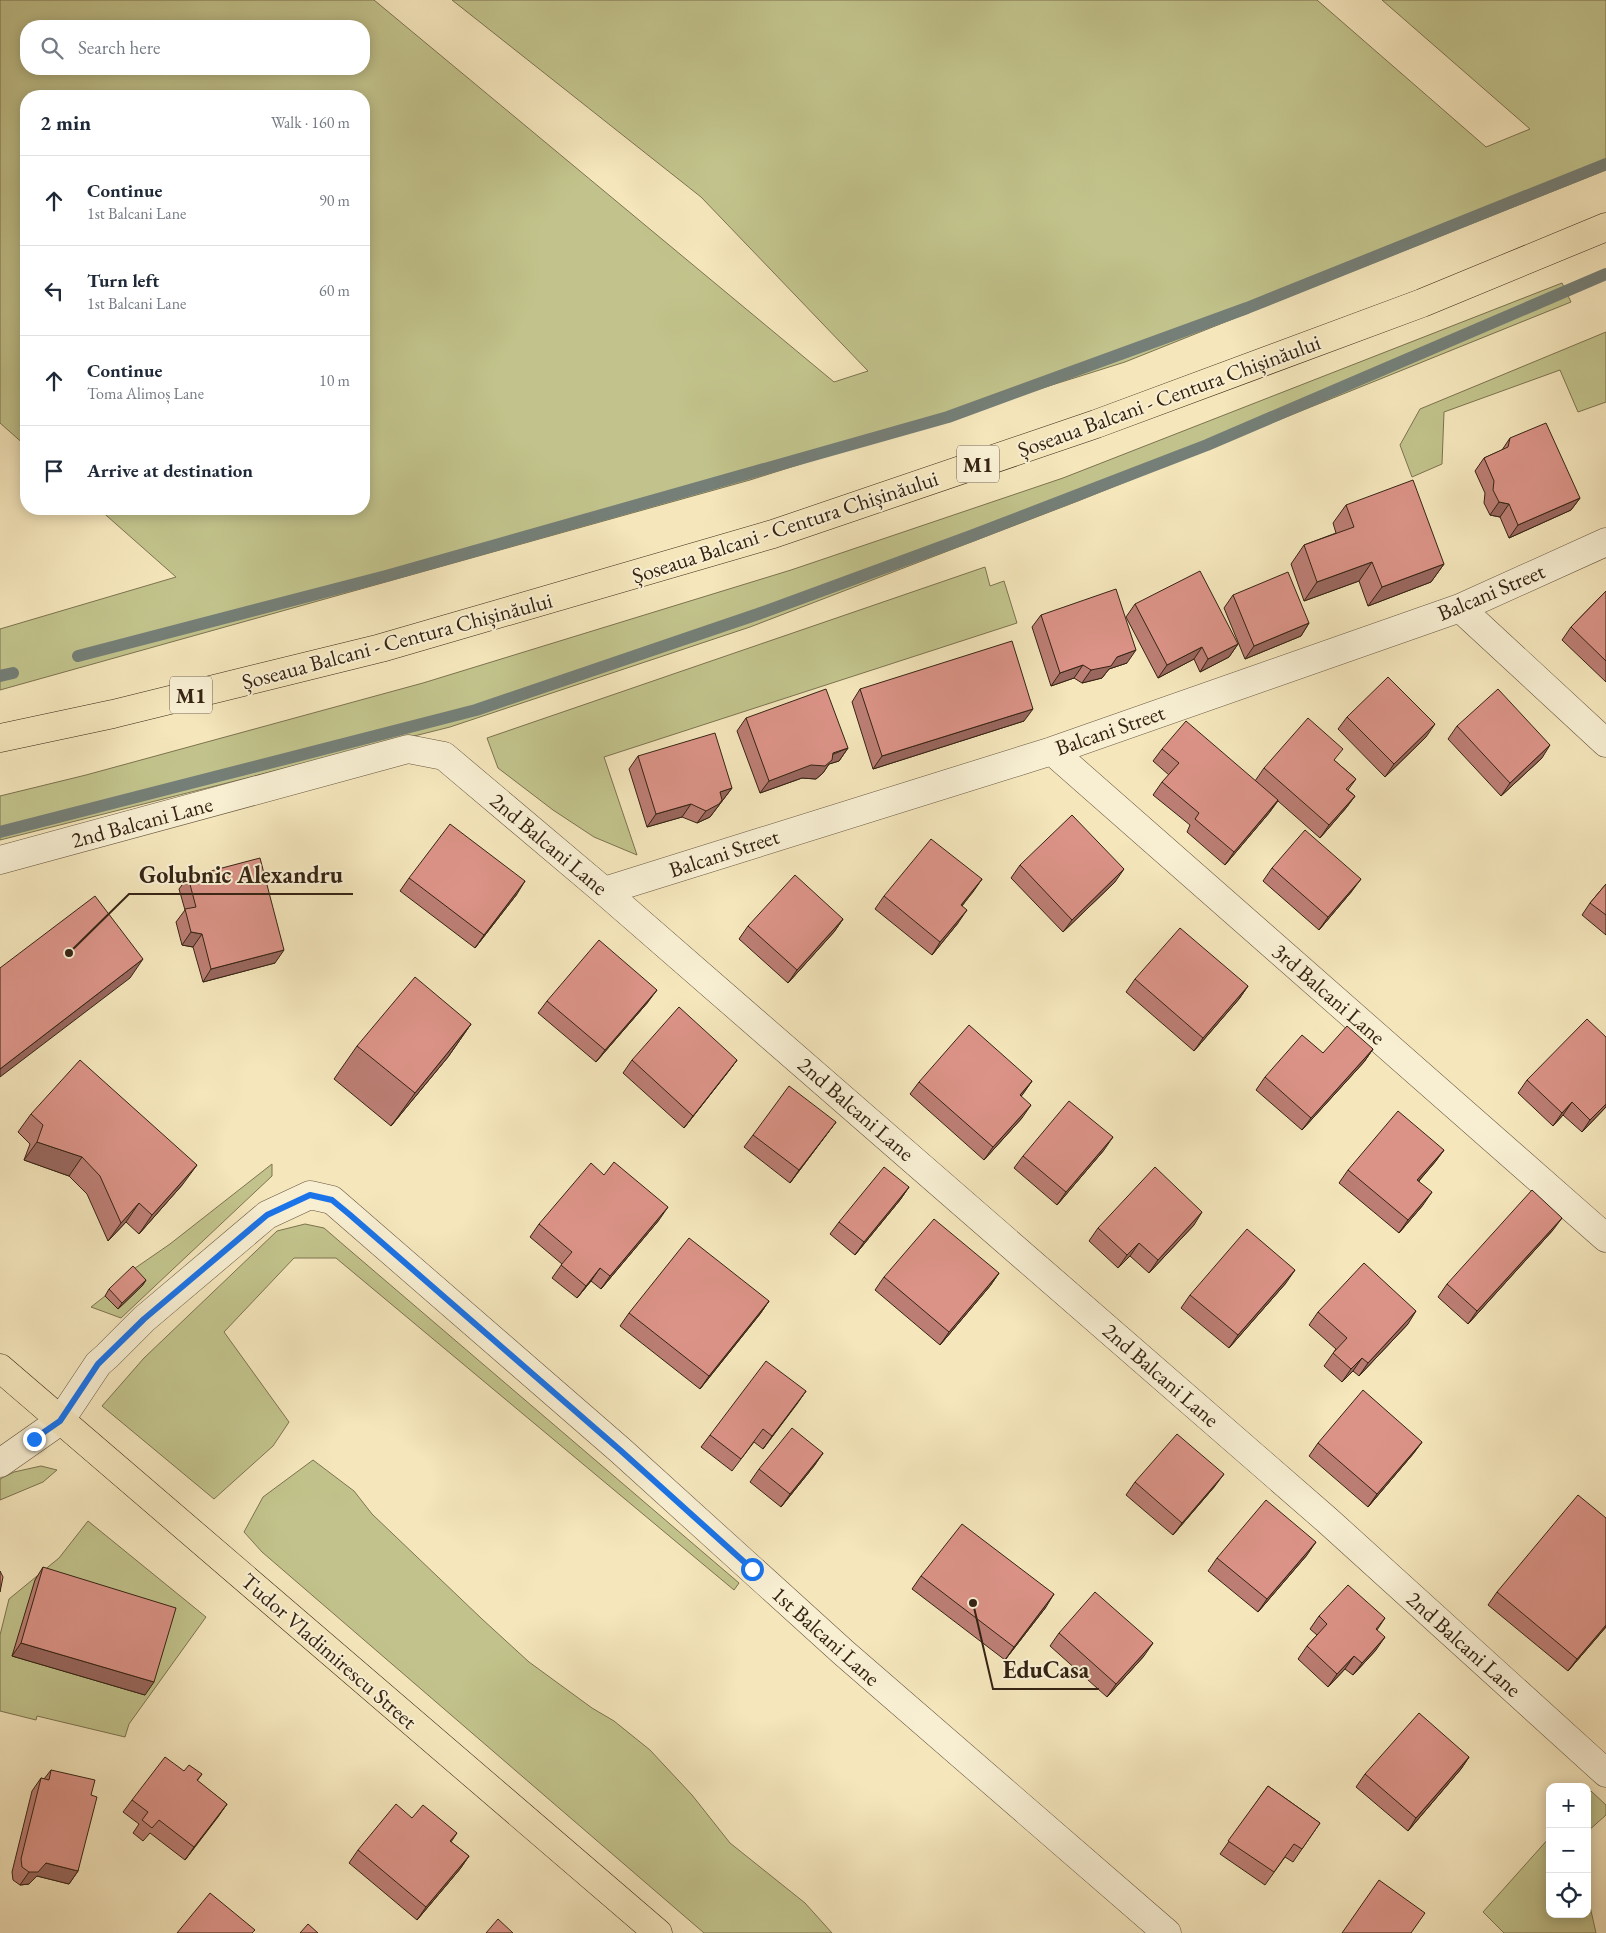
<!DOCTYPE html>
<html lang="en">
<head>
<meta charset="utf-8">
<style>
  :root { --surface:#fff; --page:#f6f6f7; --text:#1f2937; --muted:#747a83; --line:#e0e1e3 }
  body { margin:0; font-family:"EB Garamond",serif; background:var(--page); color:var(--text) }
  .controls { position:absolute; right:15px; bottom:15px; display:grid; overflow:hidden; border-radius:10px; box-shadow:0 2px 12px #0003 }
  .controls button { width:45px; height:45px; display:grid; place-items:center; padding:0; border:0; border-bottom:1px solid var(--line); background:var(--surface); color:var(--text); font:25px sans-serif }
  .stop { position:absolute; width:15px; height:15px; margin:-11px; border:4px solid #1a73e8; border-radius:50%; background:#fff }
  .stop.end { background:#1a73e8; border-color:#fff; box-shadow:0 1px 5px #0008 }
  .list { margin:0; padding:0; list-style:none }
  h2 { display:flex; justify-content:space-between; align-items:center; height:65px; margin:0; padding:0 20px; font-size:21px }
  h2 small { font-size:16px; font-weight:400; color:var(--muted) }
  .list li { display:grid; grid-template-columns:32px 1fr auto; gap:15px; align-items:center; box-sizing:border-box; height:90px; padding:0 20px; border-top:1px solid var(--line) }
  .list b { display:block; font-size:19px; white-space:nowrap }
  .list p { margin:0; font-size:16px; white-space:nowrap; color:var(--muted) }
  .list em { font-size:16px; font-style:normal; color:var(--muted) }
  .icon { flex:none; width:28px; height:28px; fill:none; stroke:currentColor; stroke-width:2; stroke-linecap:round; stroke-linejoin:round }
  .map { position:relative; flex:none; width:1606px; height:1933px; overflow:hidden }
  .search { position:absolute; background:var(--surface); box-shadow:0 2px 12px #0003; left:20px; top:20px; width:350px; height:55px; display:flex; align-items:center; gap:12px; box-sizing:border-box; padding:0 18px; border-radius:20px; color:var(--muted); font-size:19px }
  .panel { position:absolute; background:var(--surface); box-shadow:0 2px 12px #0003; left:20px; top:90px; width:350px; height:425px; border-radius:20px }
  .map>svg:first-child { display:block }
</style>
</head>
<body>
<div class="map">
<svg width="1606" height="1933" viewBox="0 0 1606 1933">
  <rect width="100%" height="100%" fill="#f5e6bc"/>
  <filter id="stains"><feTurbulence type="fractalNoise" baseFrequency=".004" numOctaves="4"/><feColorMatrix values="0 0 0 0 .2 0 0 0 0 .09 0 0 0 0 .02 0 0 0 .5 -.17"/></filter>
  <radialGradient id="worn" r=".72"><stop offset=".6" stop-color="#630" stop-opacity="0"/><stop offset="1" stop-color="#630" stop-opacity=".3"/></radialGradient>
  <path fill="#c2c38c" stroke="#7c7350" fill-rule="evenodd" d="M0 0H374L834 382 868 371 701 197 452 0H1317L1486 147 1530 129 1382 0H1606V170L1125 362 750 480 0 690V629L176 577 99 509H364V96H26V446L0 423ZM26 26H364V69H26Z
    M1562 283 1571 302 1078 501 750 627 450 727 0 840V796L86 775 423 683 791 570 1063 478Z
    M1606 332V402L1578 412 1560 370 1444 412 1442 464 1412 477 1400 445 1420 409Z
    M985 567 990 586 1004 581 1017 623 604 757 637 855 594 837 553 810 498 768 487 738Z
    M272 1164V1176L121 1318 91 1307 105 1296 128 1273 170 1244Z
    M305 1224 324 1228 346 1247 739 1583 734 1590 336 1258H294L224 1332 289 1422 273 1446 214 1499 102 1406 144 1358 277 1231Z
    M313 1460 354 1491 372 1514 482 1619 529 1662 592 1708 614 1721 650 1750 692 1795 730 1843 805 1903 832 1933H704L262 1552 244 1532 263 1497Z
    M41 1466 57 1470 43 1482 0 1500V1479L14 1472Z
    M88 1521 206 1617 129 1724 125 1737 37 1716 36 1720 0 1711V1635L9 1599 59 1558Z
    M1591 1791 1606 1805V1815L1587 1832V1795Z
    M1550 1837V1914H1587V1893L1596 1933H1504L1483 1912Z"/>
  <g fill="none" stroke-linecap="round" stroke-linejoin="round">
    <path stroke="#757f77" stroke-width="12" d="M78 656 386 576 948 417 1247 308 1606 164
      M0 676 13 673
      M0 832 476 710 758 614 971 536 1207 445 1606 274"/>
    <defs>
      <path id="minor" d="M1460 608 1606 743
        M1052 751 1606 1238
        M0 860 408 749 444 756 604 891 1327 1520 1606 1773
        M604 891 1052 751 1460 608 1606 542
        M0 1463 60 1421 98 1364 107 1356 144 1319 267 1215 310 1195 332 1200 620 1450 844 1653 1167 1933"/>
      <path id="primary" d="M0 1368 658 1933"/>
      <path id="trunk" d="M0 738 113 714 381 648 773 534 1096 424 1422 303 1606 227"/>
    </defs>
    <use href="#minor" stroke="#65543d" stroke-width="29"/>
    <use href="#primary" stroke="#352313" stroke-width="29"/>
    <use href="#trunk" stroke="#352313" stroke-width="29"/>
    <use href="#minor" stroke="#f8efd3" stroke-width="28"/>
    <use href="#primary" stroke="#f5e6bc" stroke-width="28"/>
    <use href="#trunk" stroke="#f5e6bc" stroke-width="28"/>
  </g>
  <path fill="#bc7e74" stroke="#352313" d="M1510 438 1580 498 1571 510 1509 538 1500 517 1490 515 1484 503 1485 493 1475 471 1484 458 1502 450Z
    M1346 505 1444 564 1431 582 1368 606 1359 581 1304 601 1291 564 1304 545 1336 533 1333 523Z
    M1606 591V682L1562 640 1571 627Z
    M1233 595 1309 623 1301 636 1245 659 1224 608Z
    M1135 604 1238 644 1229 657 1200 672 1194 659 1158 678 1126 617Z
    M1041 615 1127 663 1109 669 1102 678 1082 683 1074 678 1051 686 1032 627Z
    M860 689 1024 721 873 769 852 702Z
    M1347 717 1426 737 1385 777 1338 729Z
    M746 718 848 748 839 761 829 764 823 773 816 779 802 778 760 793 737 731Z
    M1457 726 1542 758 1501 796 1448 739Z
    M1162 749 1255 781 1264 768 1335 761 1356 779 1348 790 1355 796 1346 808 1320 838 1278 801 1269 813 1225 865 1187 832 1190 825 1153 795 1162 782 1169 775 1153 761Z
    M638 756 732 788 710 817 697 823 682 817 647 827 629 769Z
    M1020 865 1115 882 1063 932 1011 878Z
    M1272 868 1352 891 1319 930 1263 881Z
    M188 877 275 963 203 982 193 947 182 945 176 922 185 910 179 889Z
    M409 878 517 894 475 948 400 891Z
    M982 879 962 906 958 923 932 955 875 909 884 896Z
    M1606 884V935L1582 915 1590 903Z
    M843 919 834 932 788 983 739 939 748 926Z
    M1135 979 1248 986 1239 999 1194 1051 1126 992Z
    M547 1001 648 1002 596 1062 538 1013Z
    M471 1024 448 1057 391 1126 334 1079 357 1046Z
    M1373 1049 1364 1062 1302 1130 1256 1090 1265 1077 1323 1053Z
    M632 1060H737L728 1072 684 1128 623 1073Z
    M1527 1080 1606 1107 1582 1132 1563 1115 1553 1126 1518 1093Z
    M1032 1081 1021 1096 1022 1118 984 1160 910 1094 919 1082Z
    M31 1114 183 1184 139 1234 126 1222 108 1241 87 1194 69 1176 24 1160 30 1144 18 1132Z
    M836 1122 790 1183 744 1147 753 1135Z
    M1104 1150 1057 1205 1014 1168 1023 1156Z
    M1444 1150 1435 1162 1419 1181 1423 1205 1399 1233 1339 1183 1348 1170Z
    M909 1187 900 1200 855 1255 830 1234 839 1222Z
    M659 1220 601 1289 591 1281 577 1298 552 1278 562 1264 530 1237 539 1224Z
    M1194 1225 1149 1273 1130 1256 1118 1268 1089 1241 1098 1228Z
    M1553 1230 1468 1324 1438 1297 1447 1284Z
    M999 1273 990 1286 940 1345 875 1290 884 1277Z
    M146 1280 142 1286 118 1309 105 1296 109 1289Z
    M1286 1283 1229 1348 1181 1308 1190 1295Z
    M769 1301 760 1314 700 1389 620 1326 629 1313Z
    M1318 1312 1408 1324 1359 1376 1353 1371 1342 1382 1324 1366 1336 1349 1309 1325Z
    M806 1391 763 1449 754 1442 732 1471 701 1447 710 1435Z
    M1422 1442 1413 1454 1368 1507 1309 1456 1318 1443Z
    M823 1453 814 1466 781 1507 750 1482 759 1469Z
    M1135 1482 1215 1486 1173 1535 1126 1495Z
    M1606 1518V1627L1568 1671 1488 1605 1497 1592Z
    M1307 1555 1258 1612 1208 1571 1217 1558Z
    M43 1567 145 1695 12 1656 35 1580Z
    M921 1576 1046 1607 1005 1660 912 1589Z
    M1319 1616 1385 1618 1377 1630 1376 1650 1353 1675 1345 1669 1328 1687 1298 1659 1307 1646 1317 1635 1310 1629Z
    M1059 1633 1144 1656 1107 1697 1050 1646Z
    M1469 1757 1461 1769 1408 1831 1356 1787 1365 1774Z
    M51 1770 91 1795 78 1871 69 1884 37 1876 29 1884 20 1885 13 1880 12 1872 32 1791 41 1778 44 1779Z
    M184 1771 202 1774 197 1781 227 1804 185 1860 150 1833 143 1841 133 1833 139 1824 123 1812 132 1800Z
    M1268 1786 1320 1823 1293 1862 1285 1857 1265 1885 1220 1854Z
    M412 1818 457 1833 451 1842 469 1856 460 1869 417 1920 349 1863 358 1850Z"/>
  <path fill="#99675e" stroke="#352313" d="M1580 498 1571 510 1509 538 1518 525Z
    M1499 502 1509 504 1500 517 1490 515Z
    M1372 562 1359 581 1304 601 1317 582Z
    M1444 564 1431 582 1368 606 1382 587Z
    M1309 623 1301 636 1245 659 1254 646Z
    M1238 644 1229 657 1200 672 1208 659Z
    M1202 647 1194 659 1158 678 1167 665Z
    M1136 650 1127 663 1109 669 1102 678 1082 683 1091 670 1117 657Z
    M1083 665 1074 678 1051 686 1060 673Z
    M1033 709 1024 721 873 769 882 756Z
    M1435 724 1426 737 1385 777 1394 764Z
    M1550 745 1542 758 1501 796 1510 783Z
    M848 748 839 761 829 764 823 773 816 779 802 778 760 793 769 781Z
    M732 788 710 817 697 823 720 792Z
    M1355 796 1346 808 1320 838 1329 825Z
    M1278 800 1269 813 1225 865 1234 852Z
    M691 804 682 817 647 827 656 814Z
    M1124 869 1115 882 1063 932 1072 920Z
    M982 879 973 892 952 918 961 905Z
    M1361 879 1352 891 1319 930 1328 917Z
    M525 881 517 894 475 948 484 935Z
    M967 910 958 923 932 955 940 942Z
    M843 919 834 932 788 983 797 970Z
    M191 932 202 934 193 947 182 945Z
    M284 950 275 963 203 982 211 969Z
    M143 959 130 978 0 1077V1069Z
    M1248 986 1239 999 1194 1051 1203 1038Z
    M657 990 648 1002 596 1062 605 1050Z
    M471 1024 448 1057 391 1126 415 1093Z
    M1373 1049 1364 1062 1302 1130 1311 1118Z
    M737 1060 728 1072 684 1128 693 1116Z
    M1032 1081 1023 1094 1011 1108 1020 1095Z
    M1572 1102 1563 1115 1553 1126 1562 1113Z
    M1606 1104V1107L1582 1132 1590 1120Z
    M1031 1105 1022 1118 984 1160 993 1147Z
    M836 1122 827 1134 790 1183 799 1170Z
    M1113 1137 1104 1150 1057 1205 1066 1192Z
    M37 1142 82 1157 69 1176 24 1160Z
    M1444 1150 1435 1162 1408 1193 1417 1180Z
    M197 1165 183 1184 139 1234 152 1215Z
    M909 1187 900 1200 855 1255 864 1242Z
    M1432 1192 1423 1205 1399 1233 1408 1220Z
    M139 1203 126 1222 108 1241 121 1223Z
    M668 1207 659 1220 601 1289 610 1276Z
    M1202 1212 1194 1225 1149 1273 1158 1260Z
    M1562 1218 1553 1230 1468 1324 1477 1311Z
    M1139 1243 1130 1256 1118 1268 1127 1255Z
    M600 1268 591 1281 577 1298 586 1286Z
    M1295 1270 1286 1283 1229 1348 1238 1335Z
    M999 1273 990 1286 940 1345 949 1332Z
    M146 1280 142 1286 118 1309 122 1303Z
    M769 1301 760 1314 700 1389 709 1376Z
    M1416 1311 1408 1324 1359 1376 1368 1363Z
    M1362 1358 1353 1371 1342 1382 1351 1369Z
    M806 1391 797 1404 763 1449 772 1436Z
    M1422 1442 1413 1454 1368 1507 1377 1494Z
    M823 1453 814 1466 781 1507 790 1494Z
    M1224 1474 1215 1486 1173 1535 1182 1523Z
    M1316 1542 1307 1555 1258 1612 1267 1599Z
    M1054 1594 1046 1607 1005 1660 1014 1647Z
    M1606 1625V1627L1568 1671 1577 1659Z
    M1385 1637 1376 1650 1353 1675 1362 1663Z
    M21 1643 154 1682 145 1695 12 1656Z
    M1153 1643 1144 1656 1107 1697 1116 1684Z
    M1354 1656 1345 1669 1328 1687 1337 1674Z
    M1469 1757 1461 1769 1408 1831 1416 1818Z
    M227 1804 218 1817 185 1860 194 1847Z
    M469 1856 460 1869 417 1920 426 1907Z
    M46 1863 78 1871 69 1884 37 1876 29 1884 20 1885 29 1872Z"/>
  <path fill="#db9387" stroke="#352313" d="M1546 423 1580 498 1518 525 1509 504 1499 502 1493 490 1494 481 1484 458 1508 447 1510 438Z
    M1413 480 1444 564 1382 587 1372 562 1317 582 1304 545 1354 527 1346 505Z
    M1200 571 1238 644 1208 659 1202 647 1167 665 1135 604Z
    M1288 572 1309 623 1254 646 1233 595Z
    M1116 589 1136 650 1117 657 1111 666 1091 670 1083 665 1060 673 1041 615Z
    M1606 591V661L1571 627Z
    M1012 641 1033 709 882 756 860 689Z
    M1388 677 1435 724 1394 764 1347 717Z
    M826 689 848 748 833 753 832 760 825 766 811 765 769 781 746 718Z
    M1498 689 1550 745 1510 783 1457 726Z
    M1308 718 1343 749 1334 760 1356 779 1346 789 1355 796 1329 825 1264 768Z
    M1186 721 1278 800 1234 852 1195 819 1199 813 1162 782 1179 763 1162 749Z
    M715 733 732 788 720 792 722 800 719 804 706 811 691 804 656 814 638 756Z
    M1072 815 1124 869 1072 920 1020 865Z
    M450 824 525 881 484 935 409 878Z
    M1305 830 1361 879 1328 917 1272 868Z
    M931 839 982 879 961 905 967 910 940 942 884 896Z
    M260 858 284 950 211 969 202 934 191 932 185 909 196 907 188 877Z
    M795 875 843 919 797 970 748 926Z
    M1606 884V915L1590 903Z
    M95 896 143 959 0 1069V968Z
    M1180 928 1248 986 1203 1038 1135 979Z
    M599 940 657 990 605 1050 547 1001Z
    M415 977 471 1024 415 1093 357 1046Z
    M679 1007 737 1060 693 1116 632 1060Z
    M1587 1019 1606 1037V1104L1590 1120 1572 1102 1562 1113 1527 1080Z
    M969 1025 1032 1081 1020 1095 1031 1105 993 1147 919 1082Z
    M1347 1026 1373 1049 1311 1118 1265 1077 1302 1035 1323 1053Z
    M80 1060 197 1165 152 1215 139 1203 121 1223 100 1176 82 1157 37 1142 43 1125 31 1114Z
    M789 1086 836 1122 799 1170 753 1135Z
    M1069 1101 1113 1137 1066 1192 1023 1156Z
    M1398 1111 1444 1150 1417 1180 1432 1192 1408 1220 1348 1170Z
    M614 1162 668 1207 610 1276 600 1268 586 1286 561 1265 572 1252 539 1224 591 1163 604 1175Z
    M884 1167 909 1187 864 1242 839 1222Z
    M1155 1167 1202 1212 1158 1260 1139 1243 1127 1255 1098 1228Z
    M1532 1190 1562 1218 1477 1311 1447 1284Z
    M934 1219 999 1273 949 1332 884 1277Z
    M1247 1229 1295 1270 1238 1335 1190 1295Z
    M689 1238 769 1301 709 1376 629 1313Z
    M1364 1263 1416 1311 1368 1363 1362 1358 1351 1369 1333 1353 1347 1338 1318 1312Z
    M133 1266 146 1280 122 1303 109 1289Z
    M766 1361 806 1391 772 1436 763 1429 741 1459 710 1435Z
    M1363 1390 1422 1442 1377 1494 1318 1443Z
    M792 1428 823 1453 790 1494 759 1469Z
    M1177 1434 1224 1474 1182 1523 1135 1482Z
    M1578 1495 1606 1518V1625L1577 1659 1497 1592Z
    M1266 1500 1316 1542 1267 1599 1217 1558Z
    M962 1524 1054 1594 1014 1647 921 1576Z
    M43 1567 176 1608 154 1682 21 1643Z
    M0 1571 3 1577 0 1592Z
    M1348 1585 1385 1618 1376 1629 1385 1637 1362 1663 1354 1656 1337 1674 1307 1646 1327 1624 1319 1616Z
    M1095 1592 1153 1643 1116 1684 1059 1633Z
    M1419 1713 1469 1757 1416 1818 1365 1774Z
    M165 1757 184 1771 189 1765 202 1774 197 1780 227 1804 194 1847 159 1820 152 1828 142 1820 148 1812 132 1800Z
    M51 1770 95 1780 91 1795 97 1797 78 1871 46 1863 38 1872H29L22 1867 21 1859 41 1778 49 1780Z
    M1268 1786 1320 1823 1302 1849 1294 1844 1274 1872 1228 1841Z
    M396 1804 412 1818 423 1805 457 1833 450 1841 469 1856 426 1907 358 1850Z
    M1379 1880 1425 1913 1411 1933H1342Z
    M210 1893 255 1930 252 1933H177Z
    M498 1919 513 1933H486Z
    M308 1924 318 1933H300Z"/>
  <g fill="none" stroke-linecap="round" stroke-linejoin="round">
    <path stroke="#1a73e8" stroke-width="6" d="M34 1439 60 1421 98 1364 144 1319 267 1215 310 1195 332 1200 349 1214 620 1450 752 1569"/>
  </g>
  <g text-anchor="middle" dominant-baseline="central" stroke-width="4" stroke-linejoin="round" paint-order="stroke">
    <g fill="#f8efd3" stroke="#70604d" stroke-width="1">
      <rect x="957" y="445.5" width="42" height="37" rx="4"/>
      <rect x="170" y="676.5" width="42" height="37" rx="4"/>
    </g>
    <g font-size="21" font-weight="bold" fill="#352313">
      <text x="978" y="464">M1</text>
      <text x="191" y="695">M1</text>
    </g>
    <g font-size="22" fill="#352313" stroke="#f8efd3">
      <text transform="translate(1169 396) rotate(-20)">Șoseaua Balcani - Centura Chișinăului</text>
      <text transform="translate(785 527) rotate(-18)">Șoseaua Balcani - Centura Chișinăului</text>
      <text transform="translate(1491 592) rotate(-23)">Balcani Street</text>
      <text transform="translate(397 641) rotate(-15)">Șoseaua Balcani - Centura Chișinăului</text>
      <text transform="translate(1110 730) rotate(-19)">Balcani Street</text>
      <text transform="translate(142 822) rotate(-15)">2nd Balcani Lane</text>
      <text transform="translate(549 844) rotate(40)">2nd Balcani Lane</text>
      <text transform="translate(724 853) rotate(-18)">Balcani Street</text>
      <text transform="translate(1329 994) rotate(41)">3rd Balcani Lane</text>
      <text transform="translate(856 1109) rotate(41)">2nd Balcani Lane</text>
      <text transform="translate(1161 1375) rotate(41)">2nd Balcani Lane</text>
      <text transform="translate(826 1636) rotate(42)">1st Balcani Lane</text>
      <text transform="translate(1464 1644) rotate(42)">2nd Balcani Lane</text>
      <text transform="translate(329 1651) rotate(41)">Tudor Vladimirescu Street</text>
    </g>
  </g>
  <path fill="none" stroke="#352313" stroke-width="2" d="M69 953L129 894H353M973 1603L993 1689H1099"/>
  <g fill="#352313" stroke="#f8efd3" stroke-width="2">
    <circle cx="69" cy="953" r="5"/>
    <circle cx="973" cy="1603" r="5"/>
  </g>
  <g font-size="24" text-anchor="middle" font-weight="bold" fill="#352313" stroke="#f8efd3" stroke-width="4" stroke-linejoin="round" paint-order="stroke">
    <text x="241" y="883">Golubnic Alexandru</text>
    <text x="1046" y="1678">EduCasa</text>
  </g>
  <rect width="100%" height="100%" filter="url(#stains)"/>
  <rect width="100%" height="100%" fill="url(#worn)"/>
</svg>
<div class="controls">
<button>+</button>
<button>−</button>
<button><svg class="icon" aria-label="locate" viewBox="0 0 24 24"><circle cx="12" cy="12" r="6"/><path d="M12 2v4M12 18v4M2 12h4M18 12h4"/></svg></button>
</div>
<div class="stop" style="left:752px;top:1569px"></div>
<div class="stop end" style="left:34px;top:1439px"></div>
<div class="search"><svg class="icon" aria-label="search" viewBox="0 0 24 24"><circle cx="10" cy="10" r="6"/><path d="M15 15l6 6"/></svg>Search here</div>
<section class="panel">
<h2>2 min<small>Walk · 160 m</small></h2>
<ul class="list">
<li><svg class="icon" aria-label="ahead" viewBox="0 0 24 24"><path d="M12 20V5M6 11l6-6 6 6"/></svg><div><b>Continue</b><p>1st Balcani Lane</p></div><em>90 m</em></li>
<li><svg class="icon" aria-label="left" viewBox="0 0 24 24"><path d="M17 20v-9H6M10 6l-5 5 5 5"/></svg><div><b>Turn left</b><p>1st Balcani Lane</p></div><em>60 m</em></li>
<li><svg class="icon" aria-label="ahead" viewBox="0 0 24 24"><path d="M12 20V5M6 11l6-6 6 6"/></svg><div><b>Continue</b><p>Toma Alimoș Lane</p></div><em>10 m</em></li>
<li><svg class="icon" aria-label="arrive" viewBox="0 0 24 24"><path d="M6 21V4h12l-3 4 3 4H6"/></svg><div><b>Arrive at destination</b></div></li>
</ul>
</section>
</div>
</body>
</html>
